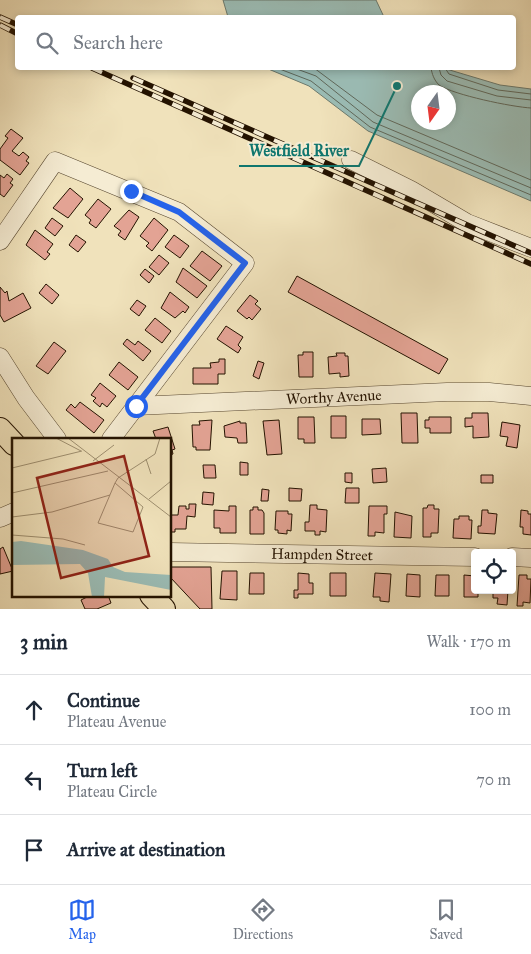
<!DOCTYPE html>
<html lang="en">
<head>
<meta charset="utf-8">
<style>
  :root { --surface:#fff; --page:#f6f6f7; --text:#1f2937; --muted:#747a83; --line:#e0e1e3; --accent:#2563eb }
  body { margin:0; font-family:"IM FELL Great Primer",serif; background:var(--page); color:var(--text) }
  .controls { position:absolute; right:15px; bottom:15px; display:grid; overflow:hidden; border-radius:5px; box-shadow:0 2px 8px #0003 }
  .controls button { width:45px; height:45px; display:grid; place-items:center; padding:0; border:0; border-bottom:1px solid var(--line); background:var(--surface); color:var(--text); font:25px sans-serif }
  .compass { position:absolute; left:411px; top:85px; width:45px; height:45px; border-radius:50%; background:var(--surface); box-shadow:0 2px 8px #0003; rotate:194deg }
  .stop { position:absolute; width:15px; height:15px; margin:-11px; border:4px solid #2563eb; border-radius:50%; background:#fff }
  .stop.end { background:#2563eb; border-color:#fff; box-shadow:0 1px 5px #0008 }
  .list { margin:0; padding:0; list-style:none }
  h2 { display:flex; justify-content:space-between; align-items:center; height:65px; margin:0; padding:0 20px; font-size:21px }
  h2 small { font-size:16px; font-weight:400; color:var(--muted) }
  .list li { display:grid; grid-template-columns:32px 1fr auto; gap:15px; align-items:center; box-sizing:border-box; height:70px; padding:0 20px; border-top:1px solid var(--line) }
  .list b { display:block; font-size:19px; white-space:nowrap }
  .list p { margin:0; font-size:16px; white-space:nowrap; color:var(--muted) }
  .list em { font-size:16px; font-style:normal; color:var(--muted) }
  .icon { flex:none; width:28px; height:28px; fill:none; stroke:currentColor; stroke-width:2; stroke-linecap:round; stroke-linejoin:round }
  .map { position:relative; flex:none; width:531px; height:609px; overflow:hidden }
  .search { position:absolute; background:var(--surface); box-shadow:0 2px 8px #0003; left:15px; right:15px; top:15px; height:55px; display:flex; align-items:center; gap:12px; box-sizing:border-box; padding:0 18px; border-radius:5px; color:var(--muted); font-size:19px }
  .sheet { height:275px; background:var(--surface) }
  nav { display:flex; justify-content:space-around; align-items:center; box-sizing:border-box; height:70px; border-top:1px solid var(--line); background:var(--surface); font-size:14px; color:var(--muted) }
  nav a { display:grid; justify-items:center; gap:2px }
  nav .on { color:var(--accent) }
  .map>svg:first-child { display:block }
</style>
</head>
<body>
<div class="map">
<svg width="531" height="609" viewBox="0 0 531 609">
  <rect width="100%" height="100%" fill="#f0e2bb"/>
  <filter id="stains"><feTurbulence type="fractalNoise" baseFrequency=".004" numOctaves="4"/><feColorMatrix values="0 0 0 0 .2 0 0 0 0 .09 0 0 0 0 .02 0 0 0 .5 -.17"/></filter>
  <radialGradient id="worn" r=".72"><stop offset=".6" stop-color="#630" stop-opacity="0"/><stop offset="1" stop-color="#630" stop-opacity=".3"/></radialGradient>
  <path fill="#9bbdb6" stroke="#6b796d" fill-rule="evenodd" d="M223 0H376L384 17H228Z
    M266 68H443L500 85 531 89V201L368 131 309 86ZM418 92H448V122H418Z"/>
  <g fill="none" stroke-linecap="round" stroke-linejoin="round">
    <path stroke="#5f685b" stroke-width="1" d="M277 68 311 81 370 127 531 195
      M294 68 316 76 373 122 531 188
      M314 68 377 115 531 180
      M431 68C432 74 434 80 439 85 454 95 512 107 531 108
      M439 68 441 75 447 81 497 96 531 100
      M445 68 449 74 498 90 531 94"/>
  </g>
  <path fill="#e3a394" stroke="#231200" d="M11 129 23 138 12 151 19 156 23 152 29 157 26 161 29 163 20 175 0 160V149L8 138 5 136Z
    M7 174 13 179 10 183 13 185 4 197 0 194V175L4 178Z
    M70 188 83 199 68 218 53 208Z
    M98 199 111 209 96 228 89 223 91 220 85 215Z
    M129 210 139 217 125 240 118 235 121 231 114 226Z
    M52 218 63 226 55 236 45 228Z
    M154 218 168 230 152 251 146 246 149 243 140 236Z
    M35 230 53 244 47 252 50 254 45 260 26 245Z
    M76 235 86 242 78 252 69 245Z
    M174 235 189 246 180 258 165 247Z
    M202 251 222 266 210 281 190 266Z
    M159 255 169 263 159 275 149 267Z
    M183 268 207 286 197 298 176 282Z
    M145 269 154 276 149 283 140 275Z
    M297 276 448 359 439 374 288 292Z
    M46 284 59 295 52 304 39 293Z
    M0 287 5 293 7 291 9 301 23 293 31 308 4 322 0 315Z
    M170 292 189 307 185 313 183 311 175 318 161 308Z
    M250 295 258 301 255 304 261 309 252 320 249 317 247 319 237 311Z
    M137 300 146 306 139 316 130 309Z
    M155 318 171 331 162 343 145 330Z
    M226 326 243 337 238 345 241 348 238 353 217 339Z
    M127 339 135 345 138 341 151 351 143 361 123 344Z
    M54 342 66 351 48 374 36 366Z
    M303 352H313V377H299L298 355H303Z
    M336 353H345V356H348L349 376 340 377V373L329 374 328 357 337 356Z
    M219 359H225V374H218V384H193V368H211L210 363 219 362Z
    M258 361 264 363 259 379 253 376Z
    M119 362 138 377 128 390 109 375Z
    M100 383 116 396 107 407 102 403 100 407 93 401 96 398 91 395Z
    M80 402 104 420 94 433 66 410 71 404 75 408Z
    M401 413H417L418 443H402Z
    M472 413H488L489 437 473 438V426L465 427V418H472Z
    M331 416H346V438H331Z
    M298 417H314L315 443H304V439H298Z
    M429 417H451V433H430V428H425V420H429Z
    M362 419H380L381 434 362 435Z
    M212 420 210 450H196V447H193L192 425H200L199 421Z
    M279 420 282 454 267 455 263 421Z
    M240 421V423H246L247 443H238L237 438 225 437 224 426Z
    M502 422 520 425 517 448 506 446 508 437 500 436Z
    M168 427 175 449 172 450 173 454 170 455V439H156L153 431Z
    M240 462 248 463V475H240Z
    M203 465H215L216 478H204Z
    M386 468 387 482 373 483 372 469Z
    M345 473H352V483L345 482Z
    M481 475H493V483H481Z
    M289 488 302 489 301 501H289Z
    M346 488H359V503H345Z
    M262 489 269 490 268 501H261Z
    M203 492 214 493 213 505 202 504Z
    M189 504H196L195 517 187 516 186 529H175V532H171V515H178L179 506H186V509H189Z
    M310 505H317V509L327 510 326 532 320 531V535H315V531H305V522H309Z
    M428 505H434V509H439L438 533H431V537H423V508H427Z
    M229 506H236V533H220V528H214V510L229 511Z
    M369 506H387V514H384V533L375 532V536H368Z
    M253 507H258V510H262L264 513V534H250V510H253Z
    M482 510H488V513L497 514 495 534 478 533V526H481Z
    M521 510 528 511V514H531V535L523 534V527H520Z
    M276 511H288V514H292L291 531 287 530V534L278 533V530H275Z
    M395 512 412 516 411 538 394 537Z
    M459 516H469V520H472L471 539 453 538 454 519H459Z
    M3 547 13 571 0 574V549Z
    M170 567H211L212 609H200L170 577Z
    M222 571H237V600L220 599Z
    M250 573H264V594H249Z
    M298 573 309 574V583H313V594H298V598H294V590H298Z
    M330 573H346V596H330Z
    M375 573 391 574 389 602 380 601V597H373Z
    M407 574 420 575V597L406 596Z
    M436 575H449V596H435Z
    M464 575 475 576V590H478V597H464Z
    M519 575H527V579H531L530 603 523 602V606H517Z
    M493 590H508L507 605 497 604 498 598H493Z
    M91 595H108L111 603 97 609H85L81 600Z"/>
  <g fill="none" stroke-linecap="round" stroke-linejoin="round">
    <defs>
      <g id="minor">
        <path d="M351 160 411 190 467 223 531 248"/>
        <path d="M0 241 55 161 179 212 245 263 111 439"/>
        <path d="M0 357 26 398 57 439"/>
        <path id="s1" d="M136 406 447 392H489L531 396"/>
        <path d="M0 518 14 512"/>
        <path id="s2" d="M170 552 475 557"/>
        <path d="M512 557 531 558"/>
      </g>
      <path id="major" d="M0 429 14 444
        M151 595 164 609"/>
    </defs>
    <use href="#minor" stroke="#56462f" stroke-width="19"/>
    <use href="#major" stroke="#231200" stroke-width="24"/>
    <use href="#minor" stroke="#f5ecd3" stroke-width="18"/>
    <use href="#major" stroke="#f0e2bb" stroke-width="22"/>
    <defs>
      <path id="rail" d="M0 17 18 25
        M0 25 18 34
        M92 68 531 264
        M133 78 531 253"/>
    </defs>
    <use href="#rail" stroke="#231200" stroke-width="5.5"/>
    <use href="#rail" stroke="#f5ecd3" stroke-width="4" stroke-dasharray="11" stroke-linecap="butt"/>
  </g>
  <g fill="none" stroke-linecap="round" stroke-linejoin="round">
    <path stroke="#2563eb" stroke-width="6" d="M131 191 179 212 245 263 136 406"/>
  </g>
  <g text-anchor="middle" dominant-baseline="central" stroke-width="4" stroke-linejoin="round" paint-order="stroke">
    <g font-size="15" fill="#231200" stroke="#f5ecd3">
      <text stroke="none"><textPath href="#s1" startOffset="198">Worthy Avenue</textPath></text>
      <text stroke="none"><textPath href="#s2" startOffset="152">Hampden Street</textPath></text>
    </g>
  </g>
  <g transform="translate(12 438)">
    <rect width="159" height="159" fill="#f0e2bb"/>
    <path d="M9 103 71 112 96 121 101 129 113 134 159 137V152L93 139 92 159H80L76 135 68 126 0 127V104Z" fill="#9bbdb6"/>
    <path fill="none" stroke="#9e8f70" stroke-width="1" d="M44 0 69 13M56 0 159 79M134 21 139 36M81 23 102 7M0 30 70 13M103 45 131 69 121 94 86 85 103 45 106 40 143 16 148 0M0 55 96 33M137 61 159 43M0 79 40 74 98 57M0 97 51 101 73 107"/>
    <path fill="#8f2418" fill-opacity="0.15" stroke="#8f2418" stroke-width="2.5" d="M112 18 137 118 49 140 25 40Z"/>
    <rect width="159" height="159" fill="none" stroke="#231200" stroke-width="2.5"/>
  </g>
  <path fill="none" stroke="#0f766e" stroke-width="2" d="M397 86L359 166H239"/>
  <circle fill="#0f766e" stroke="#f5ecd3" stroke-width="2" cx="397" cy="86" r="5"/>
  <g font-size="16" text-anchor="middle" font-weight="bold" fill="#0f766e" stroke="#f5ecd3" stroke-width="4" stroke-linejoin="round" paint-order="stroke">
    <text x="299" y="156">Westfield River</text>
  </g>
  <rect width="100%" height="100%" filter="url(#stains)"/>
  <rect width="100%" height="100%" fill="url(#worn)"/>
</svg>
<div class="controls">
<button><svg class="icon" aria-label="locate" viewBox="0 0 24 24"><circle cx="12" cy="12" r="6"/><path d="M12 2v4M12 18v4M2 12h4M18 12h4"/></svg></button>
</div>
<svg class="compass" viewBox="-18 -18 36 36"><path d="M0-13l5 13h-10z" fill="#e53935"/><path d="M0 13l5-13h-10z" fill="#747a83"/></svg>
<div class="stop" style="left:136px;top:406px"></div>
<div class="stop end" style="left:131px;top:191px"></div>
<div class="search"><svg class="icon" aria-label="search" viewBox="0 0 24 24"><circle cx="10" cy="10" r="6"/><path d="M15 15l6 6"/></svg>Search here</div>
</div>
<section class="sheet">
<h2>3 min<small>Walk · 170 m</small></h2>
<ul class="list">
<li><svg class="icon" aria-label="ahead" viewBox="0 0 24 24"><path d="M12 20V5M6 11l6-6 6 6"/></svg><div><b>Continue</b><p>Plateau Avenue</p></div><em>100 m</em></li>
<li><svg class="icon" aria-label="left" viewBox="0 0 24 24"><path d="M17 20v-9H6M10 6l-5 5 5 5"/></svg><div><b>Turn left</b><p>Plateau Circle</p></div><em>70 m</em></li>
<li><svg class="icon" aria-label="arrive" viewBox="0 0 24 24"><path d="M6 21V4h12l-3 4 3 4H6"/></svg><div><b>Arrive at destination</b></div></li>
</ul>
</section>
<nav>
<a class="on"><svg class="icon" aria-label="map" viewBox="0 0 24 24"><path d="M3 6l6-2 6 2 6-2v14l-6 2-6-2-6 2zM9 4v14M15 6v14"/></svg>Map</a>
<a><svg class="icon" aria-label="directions" viewBox="0 0 24 24"><path d="M12 3l9 9-9 9-9-9zM9 14v-3h6M13 9l2 2-2 2"/></svg>Directions</a>
<a><svg class="icon" aria-label="saved" viewBox="0 0 24 24"><path d="M7 4h10v16l-5-4-5 4z"/></svg>Saved</a>
</nav>
</body>
</html>
